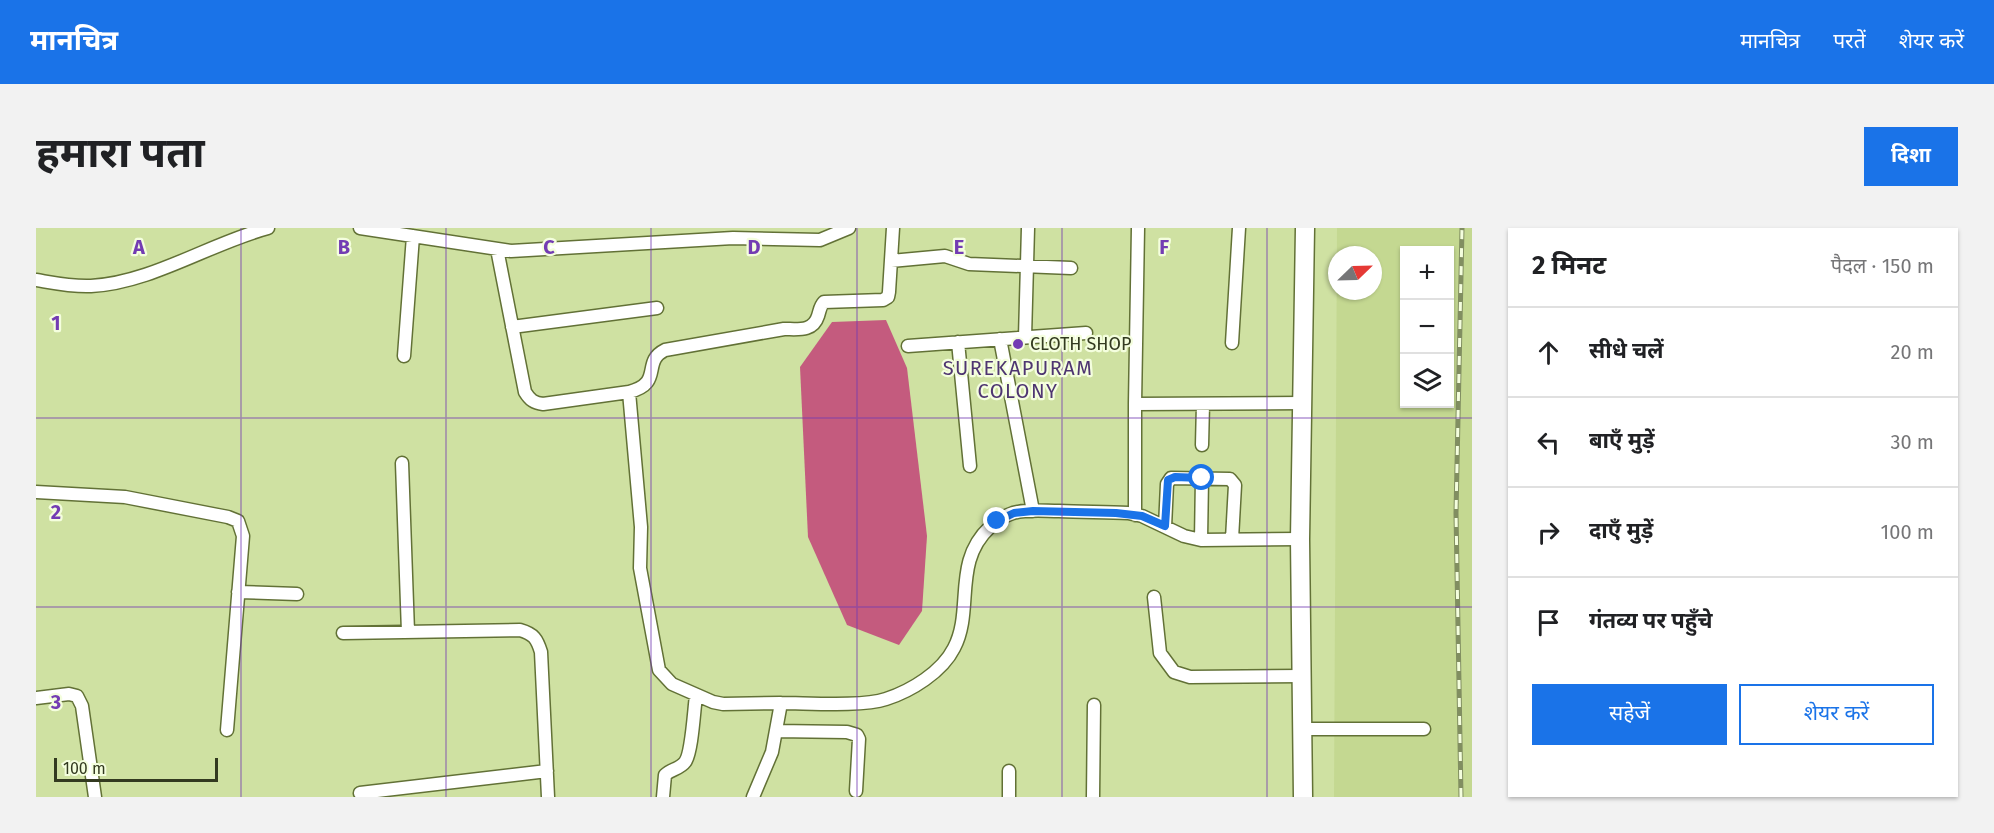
<!DOCTYPE html>
<html lang="hi">
<head>
<meta charset="utf-8">
<style>
  :root { --surface:#fff; --page:#f2f2f2; --text:#202124; --muted:#757577; --line:#e0e0e0; --accent:#1a73e8 }
  body { margin:0; font-family:"Fira Sans","Noto Sans Devanagari",sans-serif; background:var(--page); color:var(--text) }
  .controls { position:absolute; right:18px; top:18px; display:grid; overflow:hidden; border-radius:0px; box-shadow:0 2px 4px #0004 }
  .controls button { width:54px; height:54px; display:grid; place-items:center; padding:0; border:0; border-bottom:2px solid var(--line); background:var(--surface); color:var(--text); font:30px sans-serif }
  .compass { position:absolute; left:1292px; top:18px; width:54px; height:54px; border-radius:50%; background:var(--surface); box-shadow:0 2px 4px #0004; rotate:67deg }
  .scale { position:absolute; left:18px; bottom:15px; width:164px; box-sizing:border-box; padding-left:6px; border:3px solid #333a20; border-top:0; font-size:16px; line-height:21px; white-space:nowrap; color:#333a20; -webkit-text-stroke:4px #f4fede; paint-order:stroke }
  .stop { position:absolute; width:18px; height:18px; margin:-14px; border:4px solid #1a73e8; border-radius:50%; background:#fff }
  .stop.end { background:#1a73e8; border-color:#fff; box-shadow:0 2px 6px #0008 }
  .list { margin:0; padding:0; list-style:none }
  h2 { display:flex; justify-content:space-between; align-items:center; height:78px; margin:0; padding:0 24px; font-size:26px }
  h2 small { font-size:20px; font-weight:400; color:var(--muted) }
  .list li { display:grid; grid-template-columns:39px 1fr auto; gap:18px; align-items:center; box-sizing:border-box; height:90px; padding:0 24px; border-top:2px solid var(--line) }
  .list b { display:block; font-size:22px; white-space:nowrap }
  .list em { font-size:20px; font-style:normal; color:var(--muted) }
  .actions { display:flex; gap:12px; padding:18px 24px }
  .actions a { flex:1; padding:14px 0; border:2px solid var(--accent); border-radius:0px; text-align:center; font-size:21px; color:var(--accent) }
  .actions .main { background:var(--accent); color:#fff }
  .icon { flex:none; width:33px; height:33px; fill:none; stroke:currentColor; stroke-width:2; stroke-linecap:round; stroke-linejoin:round }
  .map { position:relative; flex:none; width:1436px; height:569px; overflow:hidden; border-radius:0px }
  header { display:flex; align-items:center; gap:36px; box-sizing:border-box; height:84px; padding:0 30px; background:var(--accent); color:#fff }
  header strong { font-size:28px }
  nav { display:flex; gap:33px; margin-inline-start:auto; font-size:21px }
  .intro { display:flex; align-items:center; justify-content:space-between; box-sizing:border-box; height:144px; padding:0 36px }
  h1 { margin:0; font-size:42px }
  .button { padding:15px 27px; border-radius:0px; background:var(--accent); color:#fff; font-size:21px; font-weight:700 }
  main { display:flex; gap:36px; padding:0 36px }
  aside { flex:1; background:var(--surface); border-radius:0px; box-shadow:0 2px 4px #0004 }
  .map>svg:first-child { display:block }
</style>
</head>
<body>
<header>
<strong>मानचित्र</strong>
<nav><a>मानचित्र</a><a>परतें</a><a>शेयर करें</a></nav>
</header>
<div class="intro"><h1>हमारा पता</h1><a class="button">दिशा</a></div>
<main>
<div class="map">
<svg width="1436" height="569" viewBox="0 0 1436 569">
  <rect width="100%" height="100%" fill="#cfe1a2"/>
  <path fill="#c4d891" fill-rule="evenodd" d="M1301 0H1436V569H1298ZM1368 22H1414V176H1368ZM1301 27H1337V63H1301Z"/>
  <path fill="#c45b7e" d="M850 92 871 140 891 308 886 383 863 417 811 397 772 309 764 139 796 94Z"/>
  <g fill="none" stroke-linecap="round" stroke-linejoin="round">
    <defs>
      <path id="minor" d="M324 0 475 23 697 10 784 12 813 0
        M1102 0 1099 176 1267 175
        M461 21 489 164C494 172 498 175 507 176L593 164
        M855 33 909 28 933 36 1035 40
        M0 52C18 55 37 59 55 58 115 55 175 15 232 0
        M476 99 621 80
        M989 109 992 0
        M964 111 997 283
        M922 114 934 238
        M1196 115 1203 0
        M872 118 1050 105
        M368 128 377 8
        M1166 217 1167 176
        M366 235 372 404
        M0 264 89 269 192 289 202 293 207 308 191 502
        M1099 287V176
        M1129 299 1131 256 1135 250 1194 251 1199 257 1196 311
        M1165 312 1166 250
        M202 364 261 366
        M1118 369 1124 425 1138 444 1154 449 1266 448
        M307 405 484 402C498 406 501 411 505 424L512 569
        M0 470 33 466 41 468 46 478 59 569
        M745 475 687 476 677 474 636 456 623 442 604 340 605 299 593 164C628 155 605 134 629 122L748 101C762 101 777 104 782 88 784 82 784 78 788 74L847 72 852 69 853 64 857 0
        M1266 501H1388
        M740 503 811 504 821 507 823 511 820 563
        M324 565 511 543
        M627 569 629 547C635 541 644 541 649 534 656 525 658 481 660 468
        M717 569 736 524 745 475C772 475 826 479 850 471 875 463 906 444 918 420 938 382 916 334 954 299 960 293 968 288 977 285 991 281 1008 283 1023 283 1046 284 1069 284 1092 285L1106 288 1148 308 1165 312 1264 311
        M973 569V543
        M1057 569 1058 477"/>
      <path id="highway" d="M1267 569 1264 311 1269 0"/>
    </defs>
    <use href="#minor" stroke="#627136" stroke-width="15"/>
    <use href="#highway" stroke="#627136" stroke-width="21"/>
    <use href="#minor" stroke="#fff" stroke-width="12"/>
    <use href="#highway" stroke="#fff" stroke-width="18"/>
    <defs>
      <path id="rail" d="M1425 569 1420 285 1426 0"/>
    </defs>
    <use href="#rail" stroke="#818e61" stroke-width="5"/>
    <use href="#rail" stroke="#f4fede" stroke-width="3" stroke-dasharray="9" stroke-linecap="butt"/>
  </g>
  <g fill="none" stroke-linecap="round" stroke-linejoin="round">
    <path stroke="#1a73e8" stroke-width="8" d="M961 293 978 285 997 283 1080 285 1106 288 1129 298 1132 252 1139 249 1166 250"/>
  </g>
  <path fill="none" stroke="#733cb3" stroke-width="1.5" stroke-opacity="0.55" d="M205 0V569M410 0V569M615 0V569M821 0V569M1026 0V569M1231 0V569M0 190H1436M0 379H1436"/>
  <circle fill="#733cb3" stroke="#f4fede" stroke-width="2" cx="982" cy="116" r="6"/>
  <g text-anchor="middle" dominant-baseline="central" stroke-width="4.5" stroke-linejoin="round" paint-order="stroke">
    <g font-size="18" fill="#333a20" stroke="#f4fede" text-anchor="start">
      <text x="994" y="116">CLOTH SHOP</text>
    </g>
    <g font-size="20" letter-spacing="1.5" fill="#4e3571" stroke="#f4fede">
      <text x="982" y="140">SUREKAPURAM<tspan x="982" dy="23">COLONY</tspan></text>
    </g>
  </g>
  <g font-size="20" text-anchor="middle" font-weight="bold" fill="#733cb3" stroke="#f4fede" stroke-width="4.5" stroke-linejoin="round" paint-order="stroke">
    <text x="103" y="26">A</text>
    <text x="308" y="26">B</text>
    <text x="513" y="26">C</text>
    <text x="718" y="26">D</text>
    <text x="923" y="26">E</text>
    <text x="1128" y="26">F</text>
    <text x="20" y="102">1</text>
    <text x="20" y="291">2</text>
    <text x="20" y="481">3</text>
  </g>
</svg>
<div class="controls">
<button>+</button>
<button>−</button>
<button><svg class="icon" aria-label="layers" viewBox="0 0 24 24"><path d="M12 4l9 5-9 5-9-5zM3 14l9 5 9-5"/></svg></button>
</div>
<svg class="compass" viewBox="-18 -18 36 36"><path d="M0-13l5 13h-10z" fill="#e53935"/><path d="M0 13l5-13h-10z" fill="#757577"/></svg>
<div class="scale">100 m</div>
<div class="stop" style="left:1166px;top:250px"></div>
<div class="stop end" style="left:961px;top:293px"></div>
</div>
<aside>
<h2>2 मिनट<small>पैदल · 150 m</small></h2>
<ul class="list">
<li><svg class="icon" aria-label="ahead" viewBox="0 0 24 24"><path d="M12 20V5M6 11l6-6 6 6"/></svg><div><b>सीधे चलें</b></div><em>20 m</em></li>
<li><svg class="icon" aria-label="left" viewBox="0 0 24 24"><path d="M17 20v-9H6M10 6l-5 5 5 5"/></svg><div><b>बाएँ मुड़ें</b></div><em>30 m</em></li>
<li><svg class="icon" aria-label="right" viewBox="0 0 24 24"><path d="M7 20v-9h11M14 6l5 5-5 5"/></svg><div><b>दाएँ मुड़ें</b></div><em>100 m</em></li>
<li><svg class="icon" aria-label="arrive" viewBox="0 0 24 24"><path d="M6 21V4h12l-3 4 3 4H6"/></svg><div><b>गंतव्य पर पहुँचे</b></div></li>
</ul>
<div class="actions"><a class="main">सहेजें</a><a>शेयर करें</a></div>
</aside>
</main>
</body>
</html>
